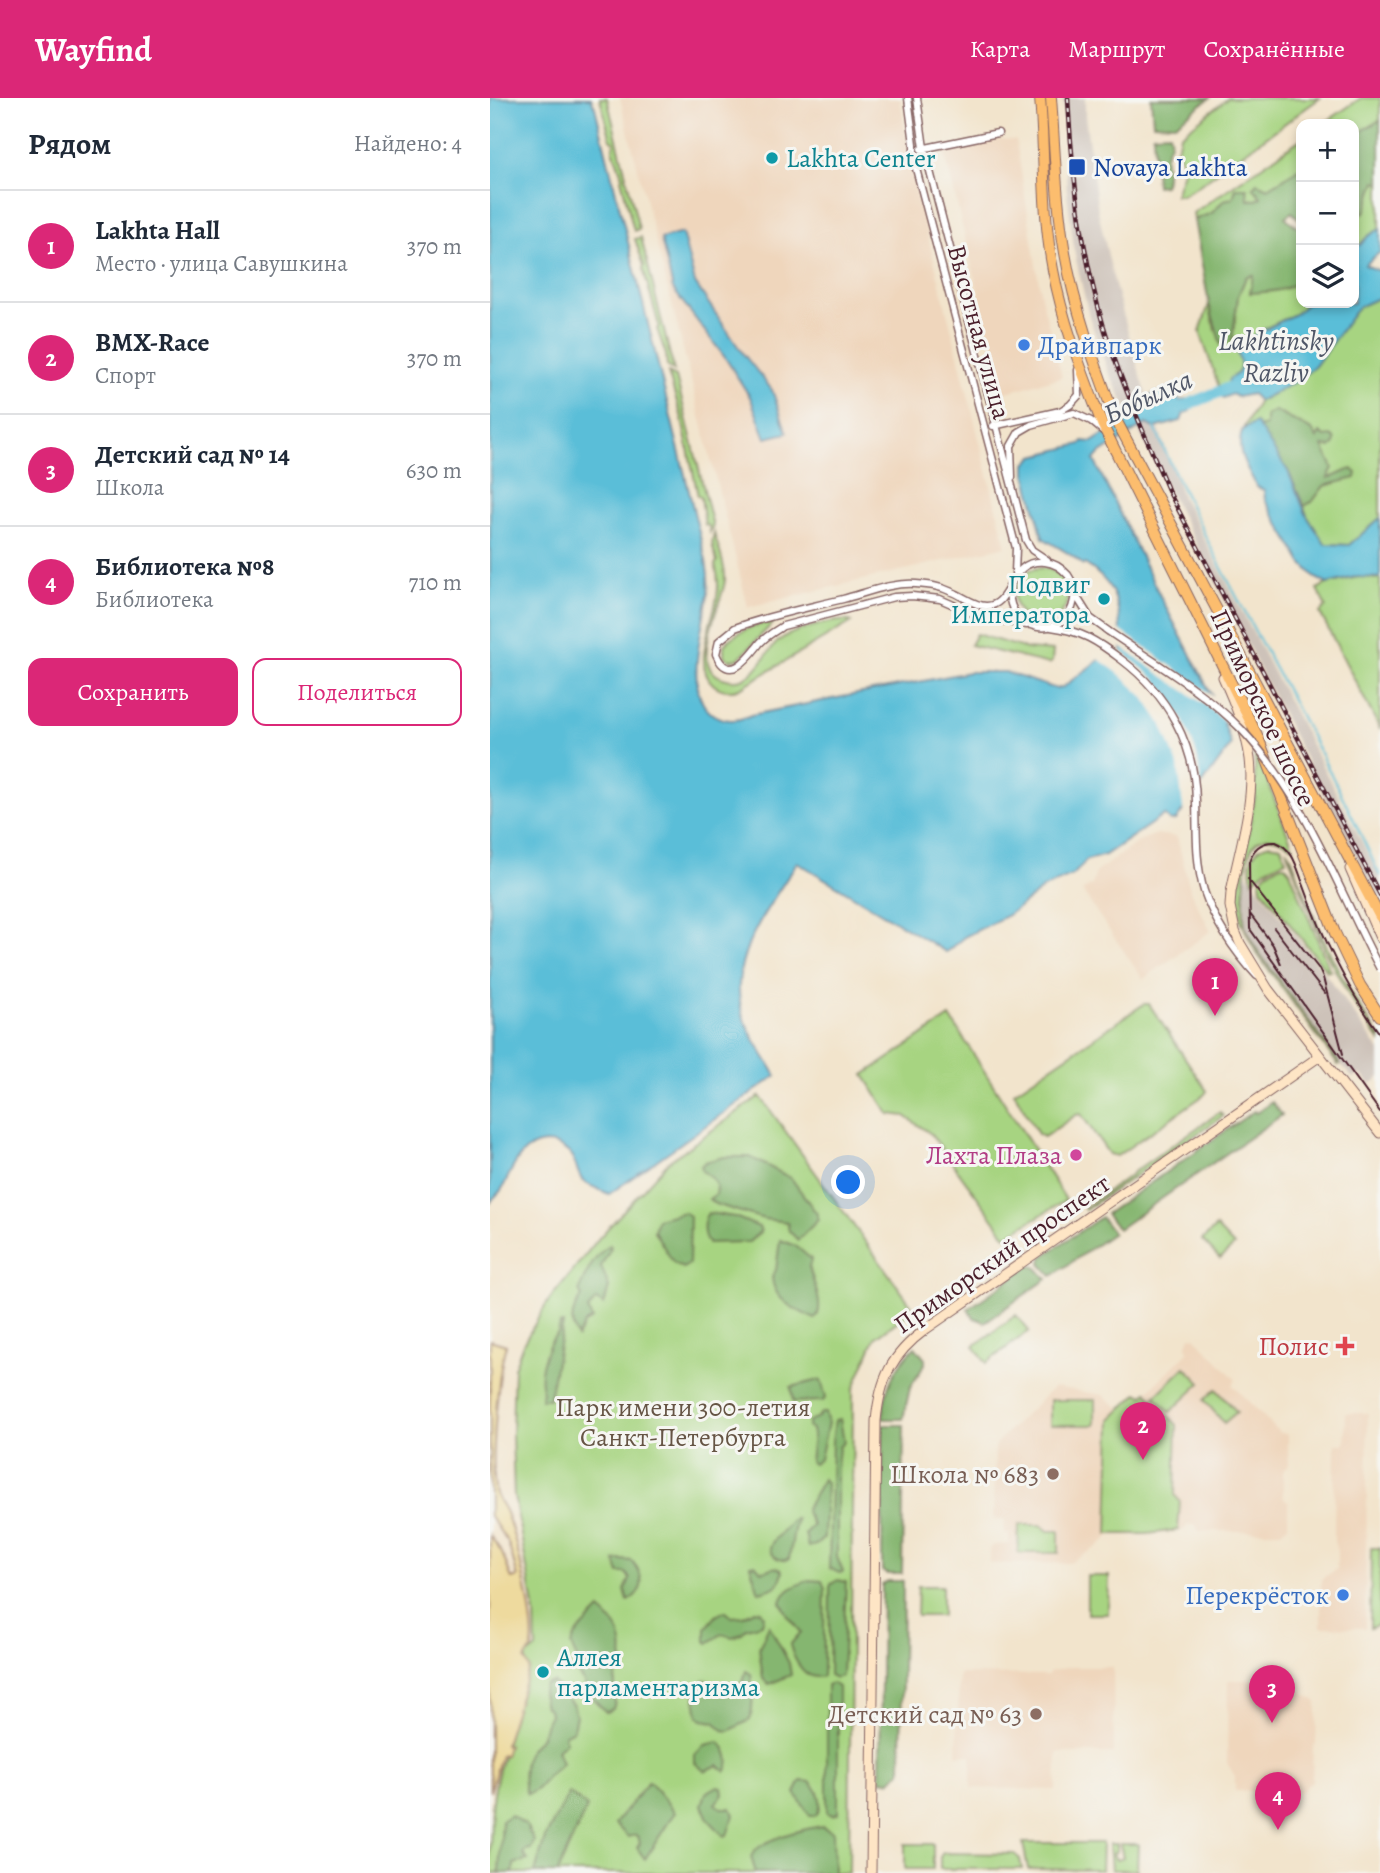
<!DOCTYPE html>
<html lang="ru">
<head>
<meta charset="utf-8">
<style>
  :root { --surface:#fff; --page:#f6f6f7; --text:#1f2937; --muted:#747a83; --line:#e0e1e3; --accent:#db2777 }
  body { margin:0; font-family:Alegreya,serif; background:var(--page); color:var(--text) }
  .controls { position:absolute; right:21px; top:21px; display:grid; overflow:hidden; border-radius:14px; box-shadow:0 4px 10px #0003 }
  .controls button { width:63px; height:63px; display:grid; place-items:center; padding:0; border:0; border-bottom:2px solid var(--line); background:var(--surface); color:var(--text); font:35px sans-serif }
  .you { position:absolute; left:359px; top:1085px; width:24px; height:24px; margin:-18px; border:5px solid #fff; border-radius:50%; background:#1a73e8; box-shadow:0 0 0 10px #1a73e833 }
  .badge { display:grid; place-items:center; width:46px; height:46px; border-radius:50%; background:var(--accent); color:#fff; font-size:23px; font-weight:700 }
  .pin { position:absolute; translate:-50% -58px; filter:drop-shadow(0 2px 4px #0008) }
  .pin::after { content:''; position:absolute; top:37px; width:24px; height:21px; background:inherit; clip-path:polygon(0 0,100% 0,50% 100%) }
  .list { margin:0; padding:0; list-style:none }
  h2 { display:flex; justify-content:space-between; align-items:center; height:91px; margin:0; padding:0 28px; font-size:30px }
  h2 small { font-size:23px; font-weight:400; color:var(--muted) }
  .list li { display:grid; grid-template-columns:46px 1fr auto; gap:21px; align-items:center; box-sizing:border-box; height:112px; padding:0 28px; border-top:2px solid var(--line) }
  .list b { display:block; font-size:26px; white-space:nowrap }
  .list p { margin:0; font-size:23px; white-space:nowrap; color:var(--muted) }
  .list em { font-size:23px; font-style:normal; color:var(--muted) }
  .actions { display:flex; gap:14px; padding:21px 28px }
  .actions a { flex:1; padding:16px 0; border:2px solid var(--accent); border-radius:14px; text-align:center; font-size:24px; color:var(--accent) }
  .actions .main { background:var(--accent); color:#fff }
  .icon { flex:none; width:38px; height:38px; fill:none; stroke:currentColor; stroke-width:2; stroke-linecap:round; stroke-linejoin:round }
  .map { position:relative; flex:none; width:890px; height:1775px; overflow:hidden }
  header { display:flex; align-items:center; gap:42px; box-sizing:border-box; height:98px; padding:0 35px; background:var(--accent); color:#fff }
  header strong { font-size:33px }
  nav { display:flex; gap:38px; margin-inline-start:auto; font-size:24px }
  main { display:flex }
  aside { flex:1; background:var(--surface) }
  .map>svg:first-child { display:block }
</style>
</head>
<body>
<header>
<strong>Wayfind</strong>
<nav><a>Карта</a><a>Маршрут</a><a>Сохранённые</a></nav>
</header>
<main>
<aside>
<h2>Рядом<small>Найдено: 4</small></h2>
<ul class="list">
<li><span class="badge">1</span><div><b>Lakhta Hall</b><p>Место · улица Савушкина</p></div><em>370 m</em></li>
<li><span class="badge">2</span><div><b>BMX-Race</b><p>Спорт</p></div><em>370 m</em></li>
<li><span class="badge">3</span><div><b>Детский сад № 14</b><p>Школа</p></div><em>630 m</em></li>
<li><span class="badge">4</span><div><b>Библиотека №8</b><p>Библиотека</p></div><em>710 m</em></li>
</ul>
<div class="actions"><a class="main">Сохранить</a><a>Поделиться</a></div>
</aside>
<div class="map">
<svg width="890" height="1775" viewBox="0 0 890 1775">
  <rect width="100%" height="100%" fill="#f6f6f2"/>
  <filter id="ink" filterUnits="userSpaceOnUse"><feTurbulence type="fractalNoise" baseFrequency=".0143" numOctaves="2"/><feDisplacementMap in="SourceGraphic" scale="14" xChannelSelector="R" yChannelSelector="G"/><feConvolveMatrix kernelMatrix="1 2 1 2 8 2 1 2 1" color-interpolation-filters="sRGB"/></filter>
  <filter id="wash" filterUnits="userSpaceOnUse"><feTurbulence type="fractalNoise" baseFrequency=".00686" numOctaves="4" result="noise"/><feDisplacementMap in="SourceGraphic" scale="28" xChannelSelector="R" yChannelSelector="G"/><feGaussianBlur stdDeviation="1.57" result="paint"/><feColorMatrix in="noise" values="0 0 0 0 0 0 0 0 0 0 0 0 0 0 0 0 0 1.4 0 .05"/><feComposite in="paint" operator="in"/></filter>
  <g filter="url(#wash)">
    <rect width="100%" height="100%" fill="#f2e4cc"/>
    <path fill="#efd6bc" d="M130 0H410L421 71 516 448 258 509Z
      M505 41 526 42 551 198 572 279 513 295 454 53Z
      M667 736 687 739 701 795 721 833 653 881 592 793 602 787 606 774 651 742Z
      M700 1238 705 1239 746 1282 742 1287 789 1334 798 1337V1368L794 1371 793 1375V1399L798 1404V1427L791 1433H709L705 1427H698L694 1432 657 1436H622L607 1449 580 1465 500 1466V1451L502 1447 519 1446V1436H514L515 1422 504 1421 505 1346 564 1289 613 1297 631 1311 648 1295 653 1298 698 1254 697 1246Z
      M856 1315H878L875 1530 831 1529V1481L847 1471V1453L844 1443 845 1346H855Z
      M580 1569H623L624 1655H567L566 1692 481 1690V1657H467L469 1576 558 1577 559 1574Z
      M797 1579H805L806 1590 827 1604 826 1646 823 1648 822 1683 810 1694 745 1693V1678L737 1665 738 1582H795Z"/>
    <path fill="#cdc2b9" d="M573 0H595V18L608 113 624 184 650 276 692 399 890 779V803L845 719 618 273 599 218 585 157 577 94Z
      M755 773 840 882 890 953V979L881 986 870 976 863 980 850 966 761 842 754 825Z"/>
    <path fill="#a7d481" stroke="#787a56" stroke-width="2" d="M110 0H117L149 131 144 133 131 81 132 78 123 52 124 43 121 42Z
      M738 0H830L708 88 692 97H685L694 70 687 51 690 37Z
      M871 0H890V22L864 38V26H833Z
      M811 41V70L777 91 767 102 743 100 734 102 722 115 704 122 703 115Z
      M886 83 890 86V131L878 138 870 147H864V117L875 114Z
      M151 139 184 273 177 268 176 257 167 231 169 228 153 170 154 168 145 141Z
      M763 177 760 194 807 184 811 178V205H817L807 215 774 231 748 275 739 281 738 286 729 289 710 234 719 206 725 232 742 243 748 198 756 179Z
      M890 199V420L859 447 835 446 817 418 814 408 822 404 834 388 856 381 852 377 838 380 833 348 835 339 828 340 776 328 768 329 766 325 753 331 769 303 807 283 825 268 868 209Z
      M178 275 186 279 223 428 220 434 219 428 215 427 211 399 208 398 191 317Z
      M224 435C228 449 236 468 235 482 233 506 196 568 233 580 265 591 272 555 291 541 304 532 349 519 362 524L250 590C242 593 232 593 224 587 201 569 224 521 227 498 229 487 228 477 225 466L227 464C224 450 220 450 224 435Z
      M524 497a27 27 0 1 1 54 0a27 27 0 1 1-54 0Z
      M873 478 885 481 890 480V631L830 515 836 509 827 491 837 486Z
      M284 524 248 561 239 562 234 558V547C246 533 266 526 284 524Z
      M486 536 537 551 563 553 562 564 559 566 480 547Z
      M766 654 803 749C759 721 755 762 754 797 754 809 752 823 757 834 764 850 777 865 787 879 808 908 829 937 850 966L848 967 766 854 750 821 748 796 750 780 765 699V655Z
      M780 746 791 748 796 762 776 771 763 783C757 766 761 750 780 746Z
      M796 751 802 761C827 830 847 879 890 939V943L862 903 837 857Z
      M791 767H795L800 773 840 873H837L771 790 770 783 778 773Z
      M654 906H659L717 993 714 997 627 1058 619 1056 591 1016 586 1017 554 1039 548 1036 524 994Z
      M460 919 576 1102 516 1138 441 1036 415 1018 399 1016 374 977Z
      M270 998 424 1211 385 1240 363 1292 359 1775H0C0 1732 0 1685 18 1647H15L38 1570 36 1565V1558L46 1550 45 1515 24 1398 22 1336 24 1270 33 1246 59 1202 109 1140 178 1064Z
      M730 1014 733 1018 595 1112 594 1110 642 1076V1075Z
      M726 1129 744 1148 730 1161 712 1142Z
      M526 1217 539 1233 496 1265 484 1248Z
      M695 1269 711 1285 680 1314 665 1298Z
      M726 1291 747 1314 734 1325 714 1302Z
      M657 1294 687 1327 685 1397 690 1404 688 1432 657 1436H618L621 1321 648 1295 653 1298Z
      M560 1302H605V1327H560Z
      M529 1427H551L558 1433H569V1455H528Z
      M881 1450H890V1526L880 1530Z
      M597 1478H619L618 1516H597Z
      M428 1488H452V1518H427Z
      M533 1745H612L611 1772 538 1771Z
      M415 1746H443V1771H415Z
      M619 1746H627V1752L623 1756 626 1762 633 1759 630 1746H648L647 1772H621Z
      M453 1755 525 1756 530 1761 532 1771H450V1759Z"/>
    <path fill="#85b66f" stroke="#686a4d" stroke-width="2" d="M661 0H720L685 26 663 25Z
      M890 22V86L886 83 875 114 864 117V38Z
      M679 35C683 46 677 48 675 58 674 68 679 77 674 87L666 88 663 36Z
      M811 70V123L802 114 795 119 811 132V178C801 195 778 193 760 195L763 177 756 179 748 198 742 243 731 247 719 206 704 122 722 115 734 102 743 100 746 90H757L758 102H767L771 99 763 89 767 85 778 90Z
      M785 313 822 332 827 340 830 335 835 339 842 338 845 341V346L841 349 833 348 843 370 838 380C848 378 853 373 862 371L867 375 866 380 834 388 822 404 814 408 798 373 768 329 776 327V317Z
      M782 1004 792 1017 628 1131 616 1116 764 1013 766 1015Z
      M234 1059H260L301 1080 327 1116 328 1122 308 1142 299 1133 297 1124 274 1121 225 1106 219 1101 226 1096C228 1084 222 1079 212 1073L211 1068 215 1064Z
      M194 1114 200 1118 199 1166 193 1170 183 1164 164 1133 167 1121Z
      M218 1115 245 1119 269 1129 271 1133 259 1144 218 1145C212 1137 212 1123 218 1115Z
      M611 1119 623 1135 562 1178 551 1166 552 1159Z
      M290 1142 306 1148 322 1162 319 1168C322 1183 336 1209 325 1221 306 1212 283 1203 282 1179L286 1172Z
      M120 1147 121 1150 111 1168 119 1189 114 1207 106 1202 98 1212 102 1221 95 1225 87 1239C79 1225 82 1211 92 1199L89 1192C95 1177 105 1156 120 1147Z
      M539 1168 546 1169 557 1181 495 1224 484 1220 478 1211Z
      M70 1226H73L59 1301H51L53 1294C46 1279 56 1245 68 1235Z
      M425 1249 435 1261V1266L420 1290 413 1321H393C394 1291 404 1269 425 1249Z
      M329 1282 331 1283 336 1299 333 1303 303 1304 301 1289Z
      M331 1315H335L338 1325 330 1361 323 1366 320 1364 323 1337 322 1331 318 1330V1324L328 1319Z
      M350 1321 354 1344 349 1349 347 1370V1459L353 1474 349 1475 339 1470 342 1343 345 1322Z
      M393 1327H414L412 1476H398L392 1473Z
      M333 1381 336 1385 334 1440 326 1447 318 1449 315 1435 323 1427 315 1412Z
      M303 1421H306L299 1461C291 1465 281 1458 280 1450L283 1443Z
      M131 1462 142 1463C154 1478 157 1492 138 1503L135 1492 140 1481 136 1475H129L125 1463Z
      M265 1466 271 1473C280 1473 284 1465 293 1473 290 1488 284 1491 269 1494L260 1467Z
      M319 1482 332 1483 335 1491 333 1578C315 1584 304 1562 300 1547L311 1534 298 1518 291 1504C295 1490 307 1488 319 1482Z
      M348 1482 356 1484 352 1578 345 1580 339 1577 340 1489 341 1486Z
      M398 1483H413L411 1673 400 1683 390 1682 392 1486Z
      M110 1512C126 1525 135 1539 132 1561 131 1568 126 1575 125 1583 124 1593 127 1601 123 1611L116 1614 96 1593 94 1584 88 1576 90 1567 81 1547C87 1532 99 1523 110 1512Z
      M265 1512 271 1513 274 1518 272 1526 257 1530 252 1535 243 1539 232 1536 218 1545 216 1543V1530L226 1518 235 1513 242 1519 253 1518Z
      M279 1527 299 1565 301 1577 279 1586 273 1581 269 1550Z
      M256 1573 261 1576C263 1592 264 1606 260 1622L239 1633 233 1632 225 1624 212 1622 208 1618 205 1600 208 1587 215 1582 246 1592 253 1583Z
      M63 1584 83 1607 86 1617 83 1632 74 1637 76 1644 67 1652 72 1665C68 1671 63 1672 59 1677 51 1686 49 1693 37 1696 31 1684 33 1663 40 1651 43 1646 45 1647 48 1643 54 1636 54 1625 60 1617L59 1611 55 1609 52 1595 55 1587Z
      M342 1585 348 1589V1715L343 1717 337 1715V1587Z
      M229 1644C238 1651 242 1664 235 1674L228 1667 215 1673 205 1665V1657L215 1647Z
      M159 1683 185 1714 155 1761 147 1750 150 1745 148 1739 145 1737 138 1739 125 1726Z
      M311 1683 321 1684C329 1693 335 1708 325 1718H320L305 1695Z
      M228 1688 232 1689 233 1696 225 1706 232 1710H241L244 1717 237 1737 234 1738 218 1721 212 1707 216 1695Z
      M79 1695 97 1709 67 1775H45L55 1740Z
      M21 1717 36 1727 44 1743 41 1751 36 1752 33 1756 38 1762 24 1766 23 1775H9L12 1722Z
      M332 1728 343 1734 344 1775H266L261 1759C268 1741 314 1731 332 1728Z"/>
    <path fill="#eeda9e" stroke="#9c7c64" stroke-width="2" d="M0 1242 16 1247C7 1276 0 1369 6 1396 8 1403 14 1409 16 1415 25 1437 49 1533 41 1552 39 1556 37 1558 35 1562L39 1570 15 1646 18 1648 15 1658 11 1657 0 1694V1437L12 1455 22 1481 28 1479 18 1445 0 1418Z"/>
    <path fill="#5abed8" stroke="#526e82" stroke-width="2" d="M0 0H101L105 9 216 463C218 474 219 485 218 496 214 526 188 605 230 620 241 624 251 622 261 617L479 574H515L567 591 573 589 613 559 621 562 632 553C632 545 630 539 630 531 629 501 622 483 595 466L593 467C581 455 566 449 553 440L536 375V366L544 358 591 346 593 343 602 344 636 322C653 322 654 309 661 297L681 290 684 299 691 303 696 301 700 313 694 315 691 323 665 330 656 326 608 357 604 362 671 500 729 611 741 647 686 722 680 723 674 717 615 757 597 762 583 777 554 790 518 817 474 839 456 854 307 764C277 814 231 865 256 926 264 944 277 961 286 978L119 1096C111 1092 95 1087 91 1080 86 1072 86 1062 79 1055 73 1049 64 1045 55 1045 30 1047 23 1070 13 1089 10 1096 3 1098 0 1106Z
      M890 131V154L875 167 890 173V199L868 209 825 268 807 283 769 303 762 296 747 299 742 296 733 300 729 289 738 286 739 281 748 275 751 268 745 247 807 215 817 205H864V147H870L878 138Z
      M192 135 205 185 251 253 282 292 297 335 276 340 260 299 236 261 183 191 171 141Z
      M766 325 798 373 817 418 835 446 859 447 890 420V480L865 479 837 486 826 480 812 465 775 402 774 392 767 389C757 369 744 353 753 331Z"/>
    <path fill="#f2e4cc" d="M627 530 728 601 739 629 718 609 629 548Z
      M628 550 664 580 677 596 695 625 707 657 712 692 694 718 688 667 671 625 653 598 628 575 607 560 613 556 626 558Z"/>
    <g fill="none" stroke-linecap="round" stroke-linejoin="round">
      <path stroke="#5abed8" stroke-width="2" d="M665 330C730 484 822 625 890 778"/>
      <path stroke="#5abed8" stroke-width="12" d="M685 312 746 287"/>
    </g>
  </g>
  <g filter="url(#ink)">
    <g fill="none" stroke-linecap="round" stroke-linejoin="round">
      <defs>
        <path id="street" d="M418 0 424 46V63L526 450 525 475
          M427 0 434 50 536 442 542 452 557 462
          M431 51 508 35
          M503 328 570 313 580 307 589 297 588 272
          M522 379 521 348 529 334 541 327 584 315 601 323 613 333
          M520 488C513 535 577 545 584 502 585 493 583 484 578 477 572 470 564 465 555 464 517 460 523 509 496 508 484 508 473 498 462 494 450 488 439 487 426 486 402 484 376 495 353 501 317 510 280 517 245 530L229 543 226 556C239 587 259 559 270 545 276 538 285 533 293 528L404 499 422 498 450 501 491 519 537 527
          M585 496 600 520 618 533
          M561 529C592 533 607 543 632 562 677 596 705 646 706 703 707 733 705 763 714 793 725 825 744 853 767 878"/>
        <path id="secondary" d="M733 579C745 606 756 632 760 661 765 705 749 752 741 794L740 808 745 833 750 845 778 891 890 1035
          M860 771 890 840
          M381 1775 386 1323C390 1281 401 1257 436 1231L830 958"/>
        <path id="primary" d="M550 0C555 58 552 115 563 172 573 226 593 276 612 326L767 637 845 835 870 887 890 918
          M561 0C565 52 566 104 575 155 585 213 605 266 625 320L890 819"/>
      </defs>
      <use href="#street" stroke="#856463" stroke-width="9"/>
      <use href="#secondary" stroke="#856463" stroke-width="11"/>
      <use href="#primary" stroke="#856463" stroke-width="12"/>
      <use href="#street" stroke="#fff" stroke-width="6"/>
      <use href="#secondary" stroke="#fee5c5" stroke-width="9"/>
      <use href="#primary" stroke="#fcbd6e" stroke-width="10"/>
      <path stroke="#4a1f2b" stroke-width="2" d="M758 781 829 871 833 880 853 956
        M760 816 783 847 791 866
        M784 830 835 896
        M890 936C856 890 833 841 814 788 807 771 804 751 786 744 771 743 763 750 759 764L760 831 890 1014"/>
      <defs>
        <path id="rail" d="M578 0C582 77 591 152 613 226 630 283 656 339 679 394L890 797"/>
      </defs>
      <use href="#rail" stroke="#4a1f2b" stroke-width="4.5"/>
      <use href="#rail" stroke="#f6f6f2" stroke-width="2" stroke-dasharray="5" stroke-linecap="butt"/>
      <defs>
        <path id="street-bridge" d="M618 533C663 564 713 592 751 631 816 699 847 789 890 871"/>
      </defs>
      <use href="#street-bridge" stroke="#856463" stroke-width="9" stroke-linecap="butt"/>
      <use href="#street-bridge" stroke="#fff" stroke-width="6"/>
    </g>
  </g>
  <g fill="#0f9aa8" stroke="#f6f6f2" stroke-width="2.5">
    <circle cx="282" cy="60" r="7"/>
    <circle cx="614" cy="501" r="7"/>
    <circle cx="53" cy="1574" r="7"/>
  </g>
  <rect fill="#1a4fb4" stroke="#f6f6f2" stroke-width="2.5" x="578" y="60" width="18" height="18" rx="3.5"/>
  <g fill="#3f7fe0" stroke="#f6f6f2" stroke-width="2.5">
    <circle cx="534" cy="247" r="7"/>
    <circle cx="853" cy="1497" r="7"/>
  </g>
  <circle fill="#d1479c" stroke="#f6f6f2" stroke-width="2.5" cx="586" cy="1057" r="7"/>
  <path fill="#e0444e" stroke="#f6f6f2" stroke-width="2.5" d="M851.5 1237.5h7v7h7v7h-7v7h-7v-7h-7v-7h7z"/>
  <g fill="#8d6e63" stroke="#f6f6f2" stroke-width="2.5">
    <circle cx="563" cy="1376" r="7"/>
    <circle cx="546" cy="1616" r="7"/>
  </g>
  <g text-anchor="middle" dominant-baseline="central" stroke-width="6" stroke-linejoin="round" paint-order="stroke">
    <g font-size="26" fill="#0d838f" stroke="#f6f6f2" text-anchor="start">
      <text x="296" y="60">Lakhta Center</text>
      <text x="600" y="486" text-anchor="end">Подвиг<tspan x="600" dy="30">Императора</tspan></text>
      <text x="67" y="1559">Аллея<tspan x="67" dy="30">парламентаризма</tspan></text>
    </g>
    <g font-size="26" fill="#164399" stroke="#f6f6f2" text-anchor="start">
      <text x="603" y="69">Novaya Lakhta</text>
    </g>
    <g font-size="26" fill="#4a1f2b" stroke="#f6f6f2">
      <text transform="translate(489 234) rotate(75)">Высотная улица</text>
      <text transform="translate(773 610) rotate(65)">Приморское шоссе</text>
      <text transform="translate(512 1156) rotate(-35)">Приморский проспект</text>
    </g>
    <g font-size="26" fill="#366cbe" stroke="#f6f6f2" text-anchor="start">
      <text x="548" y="247">Драйвпарк</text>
      <text x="839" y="1497" text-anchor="end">Перекрёсток</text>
    </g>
    <g font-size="26" fill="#b23c85" stroke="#f6f6f2" text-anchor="end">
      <text x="572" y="1057">Лахта Плаза</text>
    </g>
    <g font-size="26" fill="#be3a42" stroke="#f6f6f2" text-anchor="end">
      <text x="839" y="1248">Полис</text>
    </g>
    <g font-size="26" fill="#665545" stroke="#f6f6f2">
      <text x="193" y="1309">Парк имени 300-летия<tspan x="193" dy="30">Санкт-Петербурга</tspan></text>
    </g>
    <g font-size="26" fill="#785e54" stroke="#f6f6f2" text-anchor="end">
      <text x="549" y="1376">Школа № 683</text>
      <text x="532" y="1616">Детский сад № 63</text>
    </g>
    <g font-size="28" font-style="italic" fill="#505768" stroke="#f6f6f2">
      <text x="786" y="243">Lakhtinsky<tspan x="786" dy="32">Razliv</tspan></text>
      <text transform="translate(658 299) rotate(-24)">Бобылка</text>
    </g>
  </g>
</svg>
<div class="controls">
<button>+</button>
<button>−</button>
<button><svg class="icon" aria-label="layers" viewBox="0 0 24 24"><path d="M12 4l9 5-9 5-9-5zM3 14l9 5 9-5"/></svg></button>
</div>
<div class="you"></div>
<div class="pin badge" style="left:725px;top:918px">1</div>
<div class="pin badge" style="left:653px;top:1362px">2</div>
<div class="pin badge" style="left:782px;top:1625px">3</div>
<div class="pin badge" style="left:788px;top:1732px">4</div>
</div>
</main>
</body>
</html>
